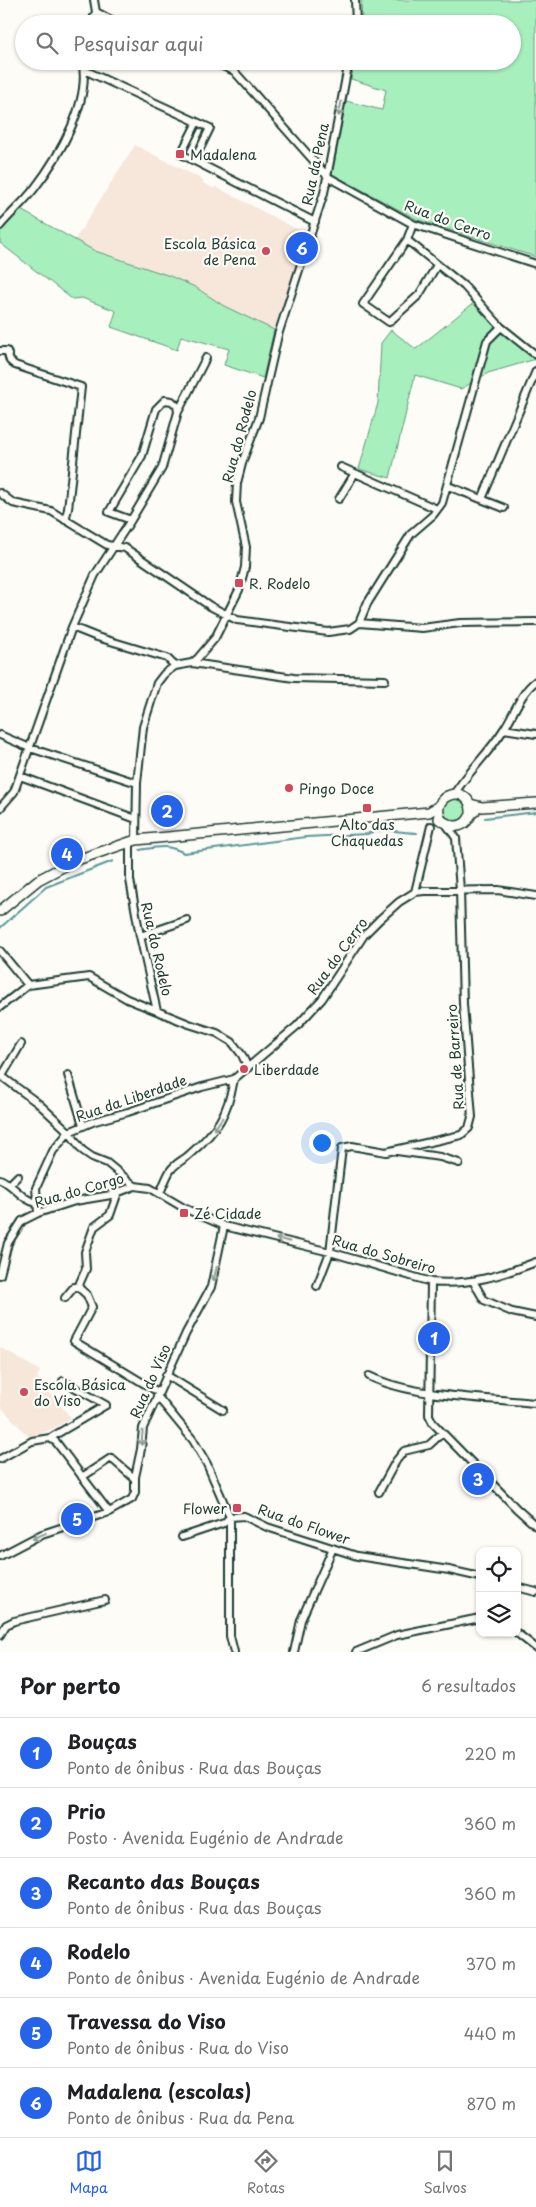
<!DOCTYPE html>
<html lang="pt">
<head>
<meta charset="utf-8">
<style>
  :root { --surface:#fff; --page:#f6f6f6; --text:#202124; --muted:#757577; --line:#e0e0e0; --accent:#2563eb }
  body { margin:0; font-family:"Playpen Sans",sans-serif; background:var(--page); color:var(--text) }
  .controls { position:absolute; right:15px; bottom:15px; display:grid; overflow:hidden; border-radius:10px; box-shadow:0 1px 4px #0004 }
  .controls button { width:45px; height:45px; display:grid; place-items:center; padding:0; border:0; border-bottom:1px solid var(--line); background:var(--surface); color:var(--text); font:25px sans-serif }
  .you { position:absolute; left:321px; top:1142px; width:18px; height:18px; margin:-12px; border:4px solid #fff; border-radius:50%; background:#1a73e8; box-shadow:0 0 0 8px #1a73e833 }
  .badge { display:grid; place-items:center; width:32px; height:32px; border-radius:50%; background:var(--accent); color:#fff; font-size:16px; font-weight:700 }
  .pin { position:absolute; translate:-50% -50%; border:2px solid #fff; box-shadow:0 1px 5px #0006 }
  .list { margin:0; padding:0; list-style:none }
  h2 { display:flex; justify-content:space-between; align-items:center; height:65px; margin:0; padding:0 20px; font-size:21px }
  h2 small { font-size:16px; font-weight:400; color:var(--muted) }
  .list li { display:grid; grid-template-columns:32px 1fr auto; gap:15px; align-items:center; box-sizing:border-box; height:70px; padding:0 20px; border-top:1px solid var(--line) }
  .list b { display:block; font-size:19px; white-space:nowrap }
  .list p { margin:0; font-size:16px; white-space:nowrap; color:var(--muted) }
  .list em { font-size:16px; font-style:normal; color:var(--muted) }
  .icon { flex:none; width:28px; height:28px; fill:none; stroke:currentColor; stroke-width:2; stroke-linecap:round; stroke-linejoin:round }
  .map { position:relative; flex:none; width:536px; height:1652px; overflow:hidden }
  .search { position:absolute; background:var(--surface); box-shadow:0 1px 4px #0004; left:15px; right:15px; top:15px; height:55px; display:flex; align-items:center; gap:12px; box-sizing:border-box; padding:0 18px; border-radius:28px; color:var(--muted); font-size:19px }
  .sheet { height:485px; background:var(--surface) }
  nav { display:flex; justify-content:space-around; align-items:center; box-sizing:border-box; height:70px; border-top:1px solid var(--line); background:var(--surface); font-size:14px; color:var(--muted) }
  nav a { display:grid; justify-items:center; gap:2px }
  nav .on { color:var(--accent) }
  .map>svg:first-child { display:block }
</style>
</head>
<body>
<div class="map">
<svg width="536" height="1652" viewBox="0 0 536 1652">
  <rect width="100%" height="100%" fill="#fdfcf7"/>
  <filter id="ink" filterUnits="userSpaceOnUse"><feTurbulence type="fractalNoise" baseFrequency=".02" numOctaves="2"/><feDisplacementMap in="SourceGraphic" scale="10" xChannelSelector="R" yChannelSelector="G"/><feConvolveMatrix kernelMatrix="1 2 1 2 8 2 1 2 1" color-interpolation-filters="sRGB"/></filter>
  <g filter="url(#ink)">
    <path fill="#f6e7da" d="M135 145 203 180V183L213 188 216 187 304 233 306 235 274 330 224 306 195 287 170 276 95 251 74 241Z
      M0 1347 40 1371 37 1377 71 1418 52 1429 33 1437H29L0 1406Z"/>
    <path fill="#a7efbd" stroke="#639678" d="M361 0H536V257L418 220 332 174 346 101 382 110 386 90 351 79 355 61H512V24H362Z
      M19 209 95 251 170 276 195 287 224 306 274 330 263 378 224 365 229 349 181 336 177 350 111 327 116 311 82 298 72 299 0 243V229Z
      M480 298 512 333 536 350V359L488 373 461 389 415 375 390 478 359 469 378 403 381 343 391 330 416 349Z
      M443 809a12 12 0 1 1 24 0a12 12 0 1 1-24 0Z"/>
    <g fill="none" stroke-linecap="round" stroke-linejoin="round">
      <path stroke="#5a9898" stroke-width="2" d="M485 818 536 812
        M140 850C158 847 167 844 184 853L306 837 367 834C382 827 401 833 417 833
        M0 928 46 887 113 861"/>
      <defs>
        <path id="minor" d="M94 0 96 12
          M355 0 356 24
          M96 12 119 24
          M91 24 96 12
          M210 61 234 71 328 177 413 224 536 264
          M84 70 210 128 194 161
          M197 122 181 154 315 222
          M413 224 407 240 363 304 389 322 419 295 437 265
          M0 226C11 213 24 202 34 189 58 158 92 101 82 61
          M407 240 464 286 501 327 536 355
          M0 351H7L10 361 15 365 81 387 68 509 65 520
          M341 467 437 509
          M448 486 504 508
          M0 493 13 503 51 511 107 545 125 548 210 606 237 620 328 632 350 629 359 623 422 628 460 623 536 622
          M339 499 355 473
          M482 499 536 371
          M131 520 109 512 142 456 156 409 165 400 172 401 177 406 178 412
          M359 623 367 604 411 534 433 515 442 503 487 341 501 327
          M72 627 97 637 167 658 175 666
          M192 663 294 678 385 680
          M504 729 536 734
          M0 735 30 748 137 783
          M20 776 136 819
          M454 794C469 771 489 753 504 729 514 714 521 692 536 681
          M0 808 14 792 72 627 95 575 131 520 162 468 178 412 206 358
          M136 840 137 783 143 727 157 683 164 674 175 666 192 663 198 658 215 638 239 590 245 567 246 547 236 502 237 483 243 460 259 418 278 335 324 193 349 61
          M130 841V880L140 936 157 1011
          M415 892 431 826
          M140 936 187 920
          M0 951 28 985
          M0 1007 28 985 89 977 127 999 189 1024 217 1033 232 1042 242 1055 248 1068
          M0 1075 39 1104 69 1132 82 1150 92 1157 107 1163 135 1186
          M68 1075 83 1125
          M2 1076 21 1044
          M397 1151 440 1157 459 1163
          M0 1179C14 1185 23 1201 37 1203
          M10 1184 18 1176
          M118 1192 110 1215 94 1227 85 1252 86 1269 78 1287 87 1295 92 1307 74 1341 158 1392
          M160 1193C163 1186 166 1178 170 1171 175 1163 184 1160 190 1154 217 1131 228 1114 234 1079
          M38 1213 36 1188 53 1151 69 1132 95 1121 128 1112 202 1087 234 1079 297 1026 322 999 364 935 380 919 399 902 415 892 424 891 498 890 536 896
          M0 1275 8 1243 22 1221 38 1213 75 1201 111 1195 135 1186 150 1188 184 1208 224 1226 330 1252 431 1282C468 1286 502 1275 536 1262
          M473 1281 484 1300 512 1312 536 1317
          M431 1282 429 1415 433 1423 517 1509 536 1526
          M317 1286 330 1252 342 1148 352 1146 386 1152 461 1135 469 1128 472 1117 463 1004 460 890 456 838 446 824
          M65 1298 74 1287H78
          M166 1375 223 1410
          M369 1376C411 1397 487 1398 535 1403
          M157 1396 193 1440 207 1464 230 1517V1636L234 1652
          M50 1438 106 1405 63 1381
          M0 1459 32 1441 50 1438 56 1442 109 1512
          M82 1477 111 1458 135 1479
          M379 1492 396 1461 404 1451 429 1445 441 1434
          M230 1517 244 1516 267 1527 357 1556 449 1570 480 1577
          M182 1537 224 1523 230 1517
          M0 1556 42 1534 109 1512 132 1499 135 1492V1477L141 1449 143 1428 186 1333 211 1287 224 1226
          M517 1587 536 1592
          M517 1633 536 1648
          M0 1635 6 1625 14 1621 105 1600
          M294 1652 301 1620 333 1548
          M356 1652 397 1635 480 1618"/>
        <path id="secondary" d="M470 804 482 807 536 803
          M439 819C448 824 457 831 467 821 470 817 470 814 475 811
          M442 821C426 793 473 781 471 814
          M0 911 38 880 74 861 136 840 429 812 439 806"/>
      </defs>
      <use href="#minor" stroke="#1f3d34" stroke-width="10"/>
      <use href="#secondary" stroke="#1f3d34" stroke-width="12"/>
      <use href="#minor" stroke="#fdfcf7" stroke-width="6"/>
      <use href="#secondary" stroke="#fdfcf7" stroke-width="9"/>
    </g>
    <defs><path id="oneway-shaft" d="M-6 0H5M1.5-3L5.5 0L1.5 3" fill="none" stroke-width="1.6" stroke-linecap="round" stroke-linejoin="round" transform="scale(1.25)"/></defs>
    <g stroke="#8e9c96">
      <use href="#oneway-shaft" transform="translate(340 109) rotate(101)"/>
      <use href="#oneway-shaft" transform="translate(218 1124) rotate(125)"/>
      <use href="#oneway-shaft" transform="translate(283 1240) rotate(-167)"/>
      <use href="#oneway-shaft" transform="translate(215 1274) rotate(104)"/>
      <use href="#oneway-shaft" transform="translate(142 1438) rotate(95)"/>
      <use href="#oneway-shaft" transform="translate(39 1536) rotate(157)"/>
    </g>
  </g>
  <g fill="#d1495b" stroke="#fdfcf7" stroke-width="2">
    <rect x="175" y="149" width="10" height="10" rx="2.5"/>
    <circle cx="266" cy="251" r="5"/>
    <rect x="234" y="578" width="10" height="10" rx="2.5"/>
    <circle cx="289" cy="788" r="5"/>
    <rect x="362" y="803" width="10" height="10" rx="2.5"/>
    <circle cx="244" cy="1069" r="5"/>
    <rect x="179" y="1208" width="10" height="10" rx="2.5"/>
    <circle cx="24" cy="1392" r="5"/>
    <rect x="232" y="1503" width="10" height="10" rx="2.5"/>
  </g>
  <g text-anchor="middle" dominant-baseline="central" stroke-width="4.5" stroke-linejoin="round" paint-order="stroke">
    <g font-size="14" fill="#1f3d34" stroke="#fdfcf7" text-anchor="start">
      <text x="190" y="154">Madalena</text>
      <text x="256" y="243" text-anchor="end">Escola Básica<tspan x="256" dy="16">de Pena</tspan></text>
      <text x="249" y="583">R. Rodelo</text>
      <text x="299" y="788">Pingo Doce</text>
      <text x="367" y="824" text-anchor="middle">Alto das<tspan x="367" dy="16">Chaquedas</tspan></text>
      <text x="254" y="1069">Liberdade</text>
      <text x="194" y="1213">Zé Cidade</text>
      <text x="34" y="1384">Escola Básica<tspan x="34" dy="16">do Viso</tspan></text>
      <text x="227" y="1508" text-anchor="end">Flower</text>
    </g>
    <g font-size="14" fill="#1f3d34" stroke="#fdfcf7">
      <text transform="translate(315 164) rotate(-78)">Rua da Pena</text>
      <text transform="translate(448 220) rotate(20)">Rua do Cerro</text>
      <text transform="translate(239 436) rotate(-75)">Rua do Rodelo</text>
      <text transform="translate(157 949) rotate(77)">Rua do Rodelo</text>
      <text transform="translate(337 956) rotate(-54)">Rua do Cerro</text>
      <text transform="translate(455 1057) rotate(-94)">Rua de Barreiro</text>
      <text transform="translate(131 1098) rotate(-19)">Rua da Liberdade</text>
      <text transform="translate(79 1190) rotate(-16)">Rua do Corgo</text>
      <text transform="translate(384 1254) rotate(16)">Rua do Sobreiro</text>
      <text transform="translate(150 1381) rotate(-66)">Rua do Viso</text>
      <text transform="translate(304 1524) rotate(19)">Rua do Flower</text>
    </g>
  </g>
</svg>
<div class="controls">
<button><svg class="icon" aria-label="locate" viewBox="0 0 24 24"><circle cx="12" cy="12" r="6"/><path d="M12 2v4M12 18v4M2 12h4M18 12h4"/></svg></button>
<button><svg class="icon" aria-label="layers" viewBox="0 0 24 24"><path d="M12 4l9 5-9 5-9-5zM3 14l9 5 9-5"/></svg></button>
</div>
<div class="you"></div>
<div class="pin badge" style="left:434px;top:1338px">1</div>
<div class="pin badge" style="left:167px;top:811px">2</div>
<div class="pin badge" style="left:478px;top:1479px">3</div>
<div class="pin badge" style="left:67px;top:854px">4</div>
<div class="pin badge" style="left:77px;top:1519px">5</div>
<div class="pin badge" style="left:302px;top:248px">6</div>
<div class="search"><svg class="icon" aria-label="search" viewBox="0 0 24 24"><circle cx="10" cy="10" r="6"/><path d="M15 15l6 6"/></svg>Pesquisar aqui</div>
</div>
<section class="sheet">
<h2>Por perto<small>6 resultados</small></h2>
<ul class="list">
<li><span class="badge">1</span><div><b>Bouças</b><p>Ponto de ônibus · Rua das Bouças</p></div><em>220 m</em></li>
<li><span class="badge">2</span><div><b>Prio</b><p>Posto · Avenida Eugénio de Andrade</p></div><em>360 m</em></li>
<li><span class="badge">3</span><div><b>Recanto das Bouças</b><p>Ponto de ônibus · Rua das Bouças</p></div><em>360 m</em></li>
<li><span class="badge">4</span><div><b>Rodelo</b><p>Ponto de ônibus · Avenida Eugénio de Andrade</p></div><em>370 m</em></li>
<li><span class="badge">5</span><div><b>Travessa do Viso</b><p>Ponto de ônibus · Rua do Viso</p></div><em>440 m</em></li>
<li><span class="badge">6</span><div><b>Madalena (escolas)</b><p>Ponto de ônibus · Rua da Pena</p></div><em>870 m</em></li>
</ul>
</section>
<nav>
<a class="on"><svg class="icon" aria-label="map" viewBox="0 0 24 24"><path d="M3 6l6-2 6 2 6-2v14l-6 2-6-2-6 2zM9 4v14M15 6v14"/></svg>Mapa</a>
<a><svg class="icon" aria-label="directions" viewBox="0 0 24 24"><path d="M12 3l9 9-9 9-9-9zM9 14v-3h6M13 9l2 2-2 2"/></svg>Rotas</a>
<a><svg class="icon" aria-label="saved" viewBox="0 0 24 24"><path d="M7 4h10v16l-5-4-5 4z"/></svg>Salvos</a>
</nav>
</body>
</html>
